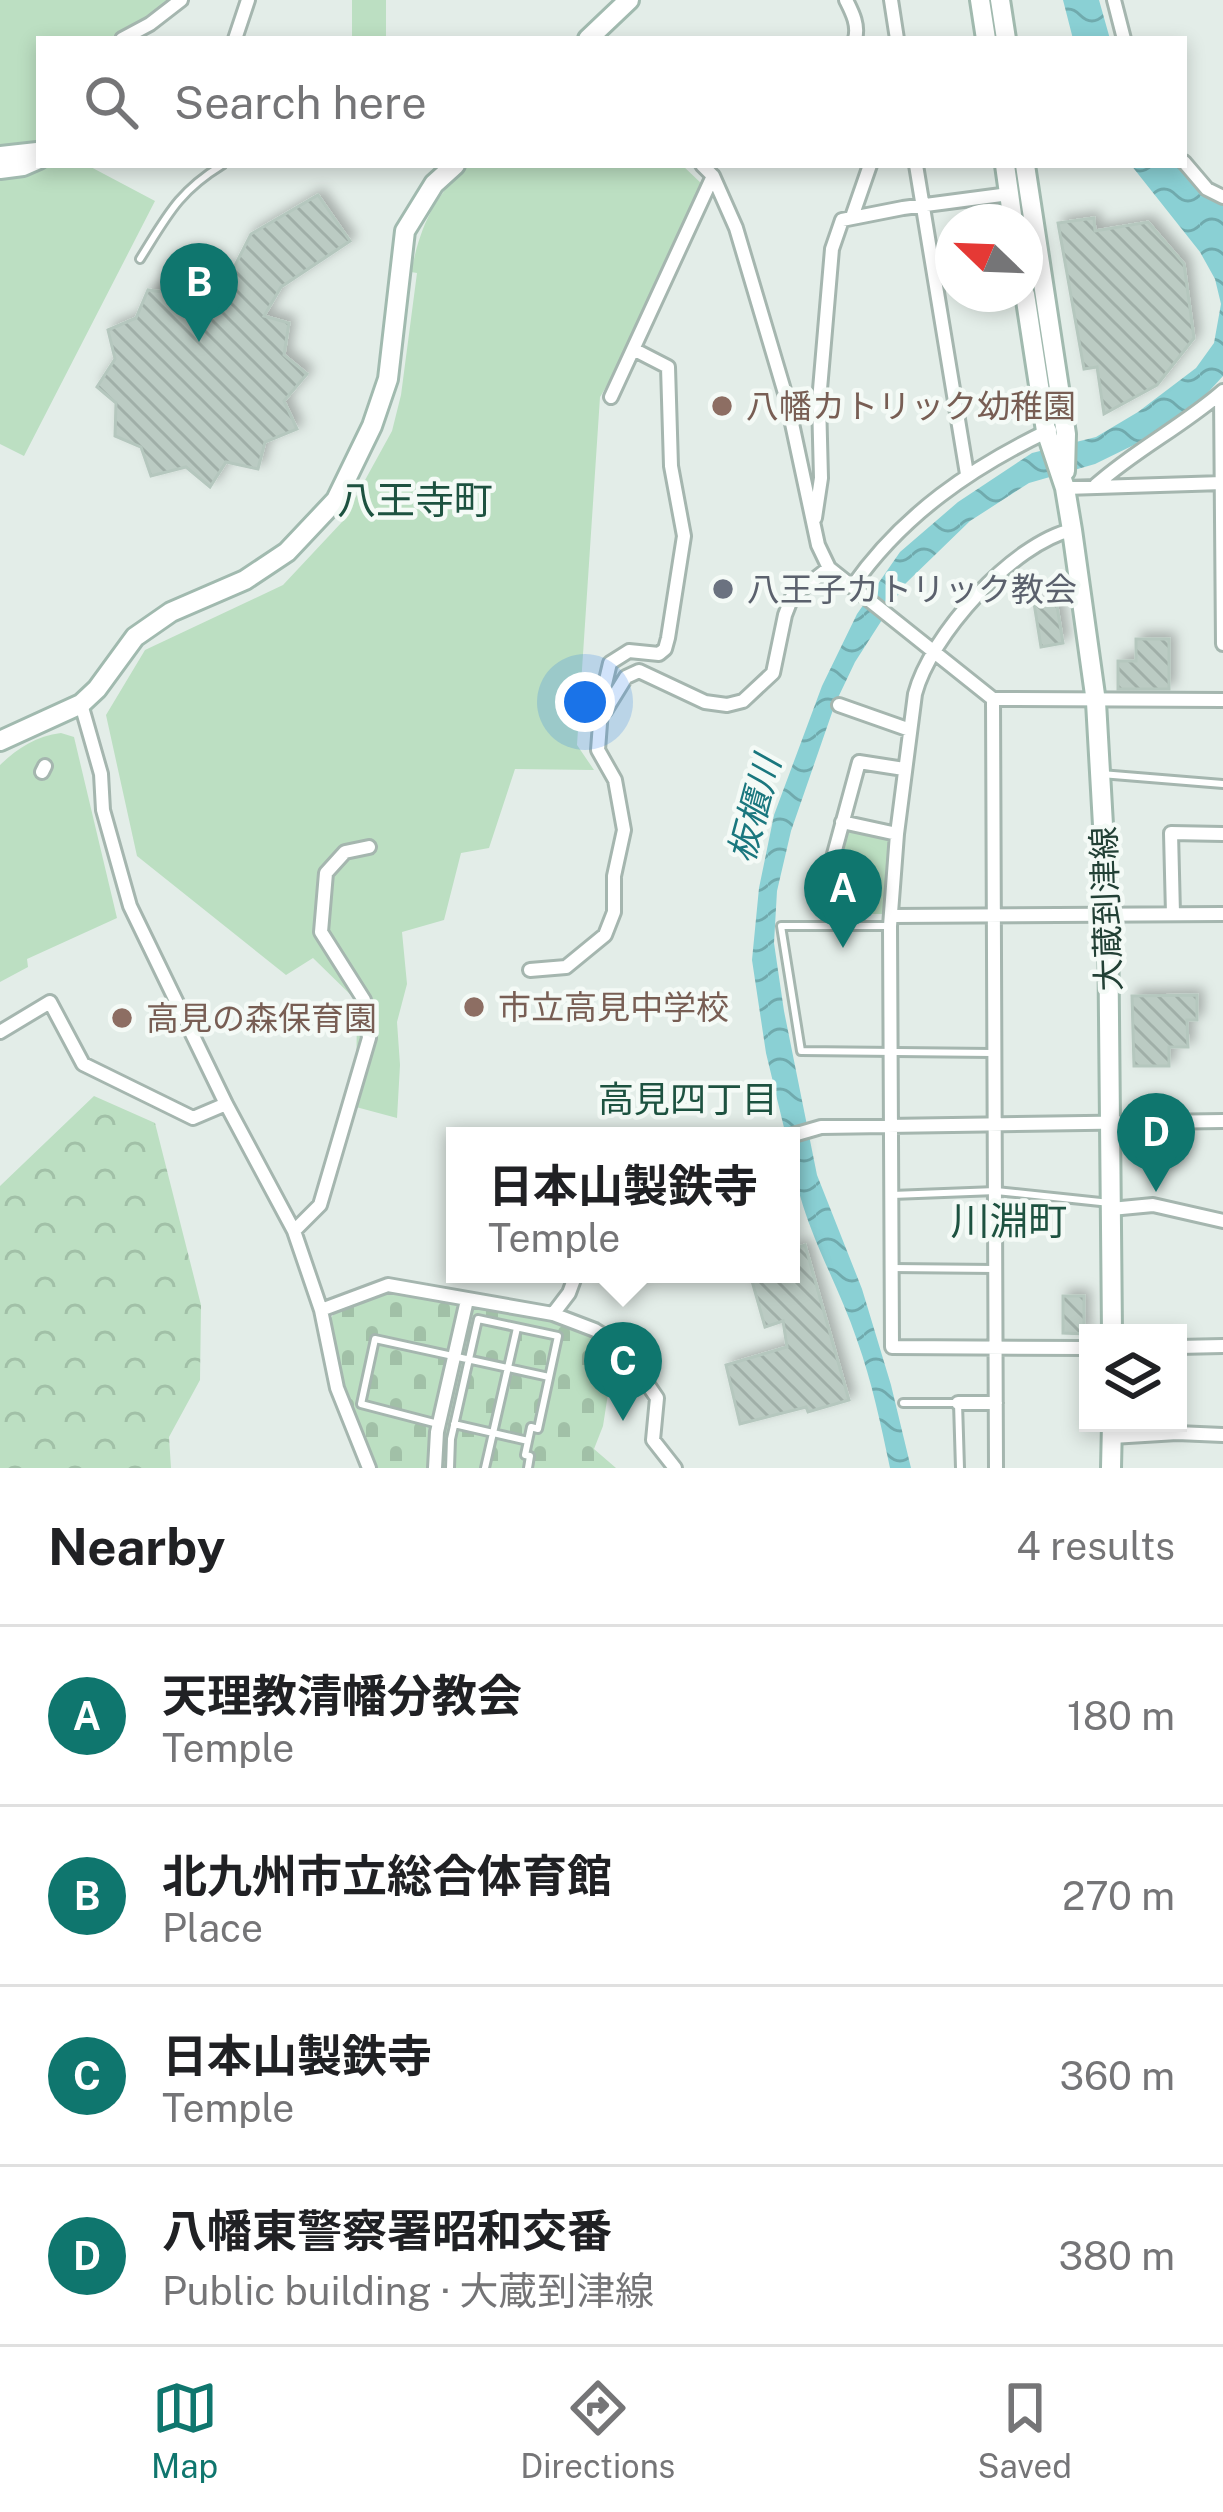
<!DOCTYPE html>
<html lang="en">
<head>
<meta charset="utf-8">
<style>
  :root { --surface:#fff; --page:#f2f2f2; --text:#202124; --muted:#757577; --line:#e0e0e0; --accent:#0f766e }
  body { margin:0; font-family:"Public Sans","Noto Sans JP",sans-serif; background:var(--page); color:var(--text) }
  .controls { position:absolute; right:36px; bottom:36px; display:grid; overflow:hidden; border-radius:0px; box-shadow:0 6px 18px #0003 }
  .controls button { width:108px; height:108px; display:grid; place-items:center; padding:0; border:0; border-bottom:3px solid var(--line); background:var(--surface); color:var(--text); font:60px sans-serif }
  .compass { position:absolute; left:935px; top:204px; width:108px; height:108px; border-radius:50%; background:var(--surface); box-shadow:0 6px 18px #0003; rotate:293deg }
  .you { position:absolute; left:585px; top:702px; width:42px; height:42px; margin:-30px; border:9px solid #fff; border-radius:50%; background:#1a73e8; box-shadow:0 0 0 18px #1a73e833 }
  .badge { display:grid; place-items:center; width:78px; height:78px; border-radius:50%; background:var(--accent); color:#fff; font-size:39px; font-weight:700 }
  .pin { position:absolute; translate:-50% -99px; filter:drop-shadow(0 3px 6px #0008) }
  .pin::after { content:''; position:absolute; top:63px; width:42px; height:36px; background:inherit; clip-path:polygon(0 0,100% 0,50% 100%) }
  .popup { position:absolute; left:446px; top:1127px; width:354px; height:156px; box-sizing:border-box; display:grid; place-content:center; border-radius:0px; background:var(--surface); filter:drop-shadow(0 3px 9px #0005); font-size:39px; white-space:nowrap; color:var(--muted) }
  .popup b { font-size:45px; color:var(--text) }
  .popup::after { content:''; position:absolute; left:50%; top:100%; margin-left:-24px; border:24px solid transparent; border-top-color:var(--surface) }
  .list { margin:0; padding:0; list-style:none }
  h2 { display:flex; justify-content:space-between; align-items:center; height:156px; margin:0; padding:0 48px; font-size:51px }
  h2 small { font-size:39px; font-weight:400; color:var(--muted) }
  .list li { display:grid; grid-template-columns:78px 1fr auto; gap:36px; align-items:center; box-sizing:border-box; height:180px; padding:0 48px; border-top:3px solid var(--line) }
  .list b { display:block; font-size:45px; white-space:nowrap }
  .list p { margin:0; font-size:39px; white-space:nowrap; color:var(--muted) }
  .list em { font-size:39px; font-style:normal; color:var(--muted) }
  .icon { flex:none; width:66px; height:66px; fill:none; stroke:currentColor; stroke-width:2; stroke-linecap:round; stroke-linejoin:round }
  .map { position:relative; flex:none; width:1223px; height:1468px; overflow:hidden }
  .search { position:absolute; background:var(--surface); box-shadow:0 6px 18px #0003; left:36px; right:36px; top:36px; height:132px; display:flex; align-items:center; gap:30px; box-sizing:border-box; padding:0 42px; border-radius:0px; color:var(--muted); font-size:45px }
  .sheet { height:876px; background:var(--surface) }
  nav { display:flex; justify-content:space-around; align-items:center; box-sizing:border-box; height:168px; border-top:3px solid var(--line); background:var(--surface); font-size:33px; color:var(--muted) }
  nav a { display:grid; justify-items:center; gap:6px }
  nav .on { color:var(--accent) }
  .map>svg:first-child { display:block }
</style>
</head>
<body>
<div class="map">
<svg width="1223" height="1468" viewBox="0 0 1223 1468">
  <defs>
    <pattern id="forest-crowns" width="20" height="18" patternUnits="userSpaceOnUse" patternTransform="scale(3)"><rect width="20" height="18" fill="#bcdfc2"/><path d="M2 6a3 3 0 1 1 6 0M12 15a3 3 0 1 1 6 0" fill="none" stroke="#a1c0a7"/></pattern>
    <pattern id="cemetery-stones" width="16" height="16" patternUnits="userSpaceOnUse" patternTransform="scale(3)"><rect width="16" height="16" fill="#bcdfc2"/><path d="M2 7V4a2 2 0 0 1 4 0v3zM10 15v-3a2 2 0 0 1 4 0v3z" fill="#a1c0a7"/></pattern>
    <pattern id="water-waves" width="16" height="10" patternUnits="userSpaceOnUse" patternTransform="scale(3)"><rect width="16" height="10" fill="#8ad0d4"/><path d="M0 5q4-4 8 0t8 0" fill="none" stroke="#70aaad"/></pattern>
    <pattern id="building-back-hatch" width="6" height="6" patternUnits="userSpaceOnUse" patternTransform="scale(3)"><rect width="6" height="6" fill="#bbcbc3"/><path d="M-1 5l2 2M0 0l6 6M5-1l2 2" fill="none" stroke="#a0afa8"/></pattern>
    <filter id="shadow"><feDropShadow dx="5.5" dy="-5.5" stdDeviation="6" flood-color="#0004"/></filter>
  </defs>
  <rect width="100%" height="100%" fill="#e3ede8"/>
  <path fill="url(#forest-crowns)" d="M94 1096 155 1123 201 1305 200 1380 169 1437 171 1468H0V1186Z"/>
  <path fill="url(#cemetery-stones)" d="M392 1291 585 1328C611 1345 620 1351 629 1381H610L603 1426 594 1449 616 1468H375L347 1400 330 1330 331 1318 336 1311Z"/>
  <path fill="#bcdfc2" d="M0 0H173C125 45 100 39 39 39V165H87L155 201 24 456 0 444Z
    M352 0H386V39H352Z
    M468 165H682L703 185 627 352 600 397 577 745 594 770 515 769 489 848 461 853 444 920 402 932 407 984 397 1022 400 1065 397 1118 356 1107 357 1001 313 958 286 975 137 856 106 715 145 650 283 585 342 522 392 431 401 395 417 273 411 272C421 225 433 198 468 165Z
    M61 733 74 737 117 918 27 959 28 967 0 982V765C18 748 36 736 61 733Z
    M845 828 864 833 892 836 884 914H829V893Z"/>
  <path fill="url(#water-waves)" d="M1063 0H1099L1110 39H1073Z
    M1131 165H1176L1215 202 1223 204V376L1201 400 1140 442 1095 464 1029 483 970 521 905 584 855 662 835 704 791 831 777 891 774 943 784 1011 817 1175 862 1289 891 1385 911 1468H890C881 1425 872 1382 857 1340 835 1274 791 1208 791 1136H786L766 1053 752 960 759 888 774 815 822 686 857 614 900 552 958 502 1032 453 1096 437 1138 412 1196 368 1214 343 1221 304 1215 279 1200 252Z"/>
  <path fill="url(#building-back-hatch)" stroke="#b5c7be" stroke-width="3" filter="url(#shadow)" d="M318 195 350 241 281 287 264 316 289 323 284 355 307 374 284 401 297 429 265 442 258 469 226 462 210 487 186 467 151 476 141 447 115 436 116 403 97 387 115 359 108 330 136 318 148 290 178 294 199 272 221 293 251 234Z
    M1094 218 1095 231 1148 222 1184 264 1194 338 1157 385 1104 414 1097 367 1084 369 1058 223Z
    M1056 600 1063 643 1041 647 1034 603Z
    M1136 639H1169V689H1118V661H1136Z
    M1197 995V1020H1187L1188 1047H1169V1066H1134L1132 996Z
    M805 1245 849 1400 808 1412 806 1407 740 1424 726 1365 787 1347 783 1321 765 1327 750 1274H791V1250Z
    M1063 1296H1084V1334L1063 1333Z"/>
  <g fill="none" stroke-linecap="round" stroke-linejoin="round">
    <defs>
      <path id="lane" d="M140 259C167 216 178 192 222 165
        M1101 774 1223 784
        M889 926H781L801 1051 992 1053
        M892 1195 996 1191 1110 1203
        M892 1268 995 1269
        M903 1403H958L960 1468
        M438 1424 361 1404 375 1339 549 1377
        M454 1424 528 1441
        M450 1468 451 1439 478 1319 558 1336 538 1429 531 1427 525 1455 530 1456 528 1468
        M485 1468 517 1328"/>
      <path id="street" d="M846 0C852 12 859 25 855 39
        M891 0 897 39
        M1114 0 1124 39
        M122 39 150 24 181 0
        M235 39 248 0
        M1184 162 1207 189 1223 197
        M702 165 713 176 736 228 787 400 818 545 829 568 993 699 1223 700
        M916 165 967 474
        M852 217 870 165
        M1221 394 1223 644
        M611 397 713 176
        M1096 485C1135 450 1183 426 1223 391
        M1065 488 1223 483
        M815 518 821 478 819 401 832 249 842 220 903 208 1009 194
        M1072 530C1013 543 930 636 915 694L897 834 890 926 892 1347 1088 1348
        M852 587C902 515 972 467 1050 430
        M993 699 996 1468
        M81 704 101 774 103 810 130 906 226 1104 294 1231 321 1310 337 1388 369 1468
        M839 705 910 730
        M605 711 626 677 639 671 705 702 727 705 743 701 773 673 785 615 792 597 829 568
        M42 772 45 766
        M842 822 897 834
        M831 865 859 762 904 769
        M1173 914 1171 833 1223 834
        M892 916 1223 914
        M530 970 566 967 605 935 614 912V876L624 830 615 780 598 750 602 697 610 663 629 651 659 654 665 649 668 638 684 536 671 466 668 367 635 350
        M0 1032 50 1002 83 1064 193 1118 226 1104
        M790 1136 821 1127 1223 1121
        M1111 1209 1153 1205 1223 1221
        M294 1231 320 1205 369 1038 364 1000 321 932 326 873 345 852 369 847
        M321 1310 388 1285 553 1314 569 1293 576 1274
        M553 1314 595 1330 622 1347 657 1398 653 1440 675 1468
        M1178 1347 1223 1346
        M958 1403H996
        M1112 1437 1177 1433 1223 1435
        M435 1468 437 1432 467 1300"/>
      <path id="secondary" d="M980 0 986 39
        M1000 0 1006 39
        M588 39 629 0
        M0 156 37 152
        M1005 165 1013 222
        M1025 165 1066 434 1065 471
        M0 169 23 166 39 159
        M1025 294 1046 431 1065 488 1072 530 1096 702 1108 913 1112 1333
        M0 741 81 704 97 689 135 637 171 612 245 580 287 552 336 500 372 426 388 379 405 231 434 184 455 165
        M1111 1468 1112 1423"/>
    </defs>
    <use href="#lane" stroke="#a5b6af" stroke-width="12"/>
    <use href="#street" stroke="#a5b6af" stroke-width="18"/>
    <use href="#secondary" stroke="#a1baaf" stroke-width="24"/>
    <use href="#lane" stroke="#fff" stroke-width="6"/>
    <use href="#street" stroke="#fff" stroke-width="12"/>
    <use href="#secondary" stroke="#fff" stroke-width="18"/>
  </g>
  <g fill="#8d6e63" stroke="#f4faf6" stroke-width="4.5">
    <circle cx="722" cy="406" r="12"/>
    <circle cx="474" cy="1007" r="12"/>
    <circle cx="122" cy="1018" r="12"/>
  </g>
  <circle fill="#6b7280" stroke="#f4faf6" stroke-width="4.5" cx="723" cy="589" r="12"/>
  <g text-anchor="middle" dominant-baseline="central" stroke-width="9" stroke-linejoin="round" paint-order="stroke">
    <g font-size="33" fill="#785e54" stroke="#f4faf6" text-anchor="start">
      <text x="746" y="406">八幡カトリック幼稚園</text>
      <text x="498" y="1007">市立高見中学校</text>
      <text x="146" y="1018">高見の森保育園</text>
    </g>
    <g font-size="33" fill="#5b616d" stroke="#f4faf6" text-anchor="start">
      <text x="747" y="589">八王子カトリック教会</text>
    </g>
    <g font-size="33" fill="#224035" stroke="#f4faf6">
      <text transform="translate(1106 909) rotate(-92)">大蔵到津線</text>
    </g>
    <g font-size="36" font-style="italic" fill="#1a777e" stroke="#f4faf6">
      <text transform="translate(754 809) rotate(-75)">板櫃川</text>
    </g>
    <g font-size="36" fill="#1d5240" stroke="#f4faf6">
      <text x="688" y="1099">高見四丁目</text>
    </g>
    <g font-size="39" fill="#1d5240" stroke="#f4faf6">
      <text x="415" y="500">八王寺町</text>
      <text x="1009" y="1221">川淵町</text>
    </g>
  </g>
</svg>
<div class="controls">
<button><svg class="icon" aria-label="layers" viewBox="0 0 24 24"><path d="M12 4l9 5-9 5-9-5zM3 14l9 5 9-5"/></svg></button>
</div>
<svg class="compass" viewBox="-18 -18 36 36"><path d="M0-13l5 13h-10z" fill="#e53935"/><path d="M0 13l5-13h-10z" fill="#757577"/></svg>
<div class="you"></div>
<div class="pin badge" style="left:843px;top:948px">A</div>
<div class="pin badge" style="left:199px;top:342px">B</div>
<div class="pin badge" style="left:623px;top:1421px">C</div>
<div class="popup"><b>日本山製鉄寺</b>Temple</div>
<div class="pin badge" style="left:1156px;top:1192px">D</div>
<div class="search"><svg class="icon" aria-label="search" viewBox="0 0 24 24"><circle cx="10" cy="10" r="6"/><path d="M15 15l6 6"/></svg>Search here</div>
</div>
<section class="sheet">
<h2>Nearby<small>4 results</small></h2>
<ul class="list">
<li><span class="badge">A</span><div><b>天理教清幡分教会</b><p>Temple</p></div><em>180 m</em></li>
<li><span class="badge">B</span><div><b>北九州市立総合体育館</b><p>Place</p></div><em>270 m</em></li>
<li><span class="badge">C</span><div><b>日本山製鉄寺</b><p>Temple</p></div><em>360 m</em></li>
<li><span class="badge">D</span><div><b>八幡東警察署昭和交番</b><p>Public building · 大蔵到津線</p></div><em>380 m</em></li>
</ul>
</section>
<nav>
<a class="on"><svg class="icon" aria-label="map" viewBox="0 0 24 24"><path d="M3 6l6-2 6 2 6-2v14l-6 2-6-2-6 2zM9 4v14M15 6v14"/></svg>Map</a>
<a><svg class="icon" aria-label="directions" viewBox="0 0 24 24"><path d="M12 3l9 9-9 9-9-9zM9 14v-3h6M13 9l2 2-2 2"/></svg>Directions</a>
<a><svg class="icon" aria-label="saved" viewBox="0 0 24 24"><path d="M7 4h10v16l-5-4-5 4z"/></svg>Saved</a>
</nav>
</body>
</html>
